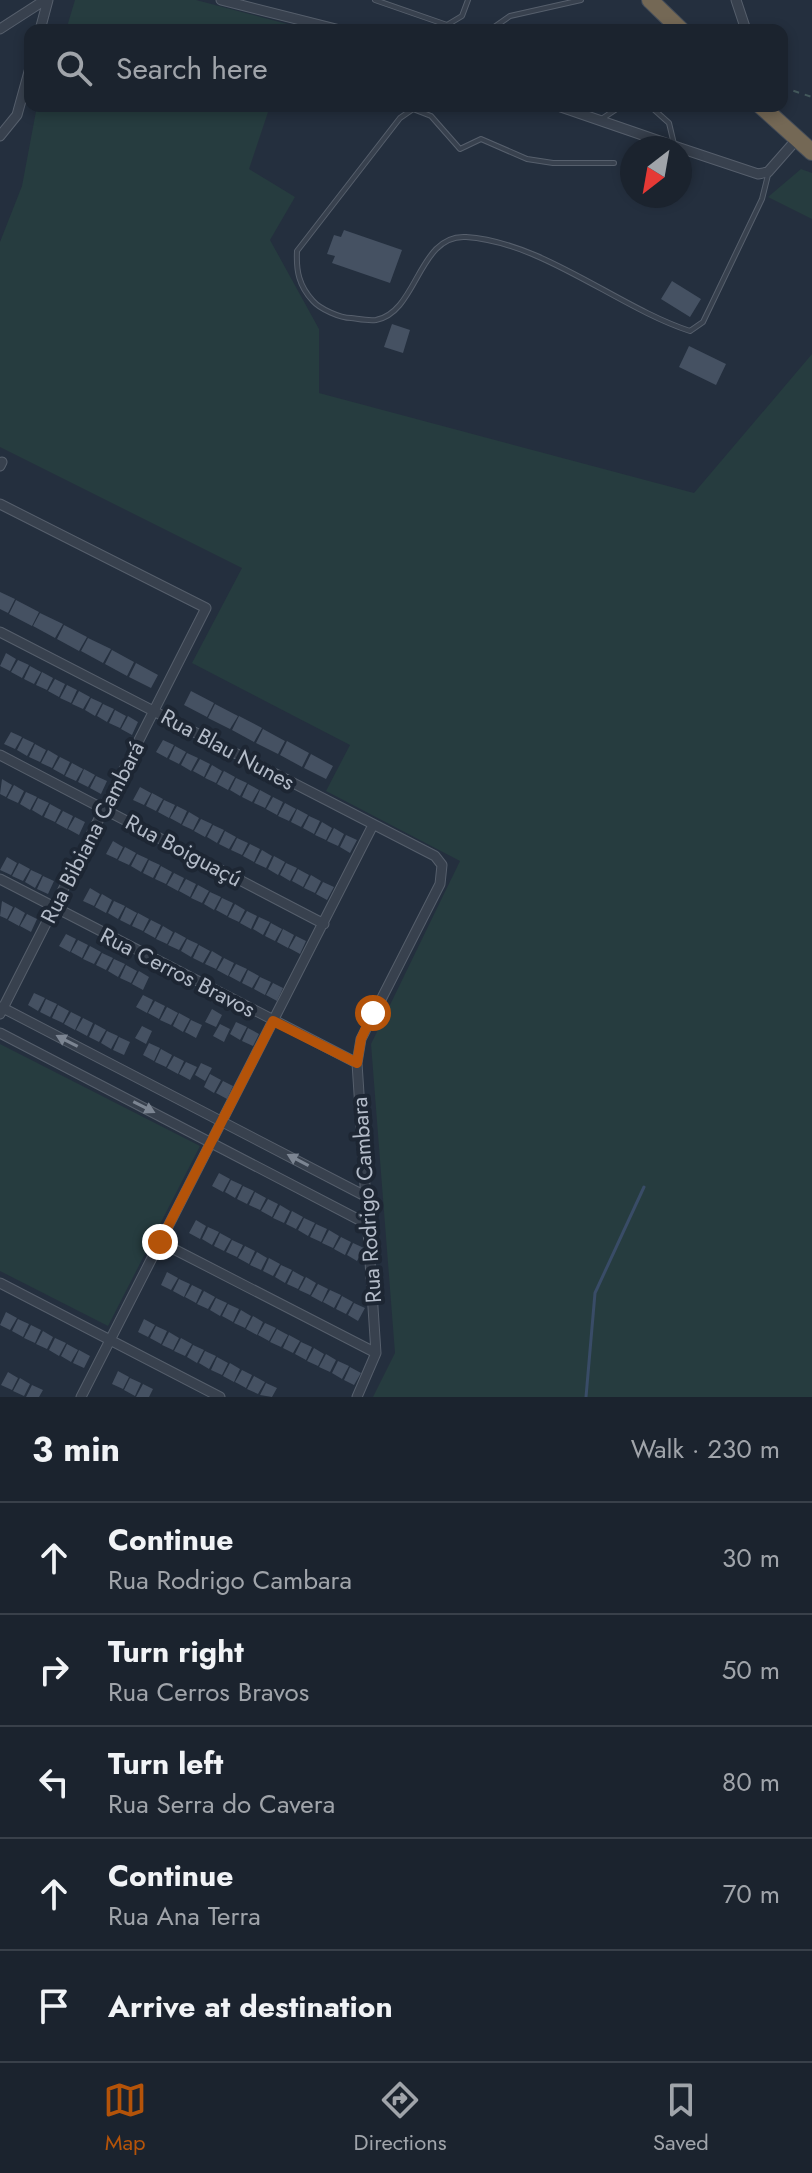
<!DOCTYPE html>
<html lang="en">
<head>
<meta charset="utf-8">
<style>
  :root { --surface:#1b232e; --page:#242b36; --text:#f1f3f6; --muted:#a0a4aa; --line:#39404a; --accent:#b45309 }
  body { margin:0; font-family:Jost,sans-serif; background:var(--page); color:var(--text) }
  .compass { position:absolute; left:620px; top:136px; width:72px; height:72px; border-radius:50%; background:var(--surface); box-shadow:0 4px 12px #0003; rotate:211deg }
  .stop { position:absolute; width:24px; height:24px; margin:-18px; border:6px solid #b45309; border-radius:50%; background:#fff }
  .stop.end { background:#b45309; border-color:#fff; box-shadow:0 2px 8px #0008 }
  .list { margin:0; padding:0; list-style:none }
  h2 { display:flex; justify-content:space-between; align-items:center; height:104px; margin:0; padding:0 32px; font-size:34px }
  h2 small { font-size:26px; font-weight:400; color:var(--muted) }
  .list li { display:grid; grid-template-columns:52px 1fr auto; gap:24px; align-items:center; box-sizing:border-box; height:112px; padding:0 32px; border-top:2px solid var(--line) }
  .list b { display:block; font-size:30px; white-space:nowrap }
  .list p { margin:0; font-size:26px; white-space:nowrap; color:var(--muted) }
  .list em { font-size:26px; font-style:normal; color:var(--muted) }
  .icon { flex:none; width:44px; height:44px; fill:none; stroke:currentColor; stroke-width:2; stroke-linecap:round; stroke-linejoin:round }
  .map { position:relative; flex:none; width:812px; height:1397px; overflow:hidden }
  .search { position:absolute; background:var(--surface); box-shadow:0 4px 12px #0003; left:24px; right:24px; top:24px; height:88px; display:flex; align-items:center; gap:20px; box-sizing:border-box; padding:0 28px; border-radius:16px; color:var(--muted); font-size:30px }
  .sheet { height:664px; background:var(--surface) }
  nav { display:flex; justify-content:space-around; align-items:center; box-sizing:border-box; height:112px; border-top:2px solid var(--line); background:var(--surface); font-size:22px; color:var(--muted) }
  nav a { display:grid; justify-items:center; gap:4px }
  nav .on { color:var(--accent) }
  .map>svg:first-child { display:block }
</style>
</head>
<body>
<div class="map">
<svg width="812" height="1397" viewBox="0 0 812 1397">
  <rect width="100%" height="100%" fill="#242f3e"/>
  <path fill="#263c3f" d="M75 0H196L295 26 294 30H66Z
    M37 106H270L249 169 295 197 270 240 319 329V393L694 493 812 354V1397H373L395 1353 371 1044 460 861 326 791 350 745 192 663 242 568 0 447V242L22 186Z
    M801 169 812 173V219L768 197Z
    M0 1044 200 1146 108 1326 0 1271Z"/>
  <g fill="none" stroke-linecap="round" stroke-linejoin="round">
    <path stroke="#394c67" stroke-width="3" d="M586 1397 595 1293 644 1187"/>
  </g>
  <path fill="#455162" d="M344 230 402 250 390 283 332 263 335 256 327 254 334 235 341 237Z
    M672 281 701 299 690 317 661 299Z
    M392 324 410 330 403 353 384 347Z
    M689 346 726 364 716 385 679 367Z
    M0 592 15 599 8 613 0 609Z
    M16 600 39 612 32 626 9 614Z
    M40 613 63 624 55 638 33 626Z
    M64 625 87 637 79 651 57 639Z
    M88 638 111 649 103 663 81 651Z
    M112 650 134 662 127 676 105 664Z
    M6 653 16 659 10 671 0 666Z
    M18 660 29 665 22 678 11 672Z
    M136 663 158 675 151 688 129 677Z
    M30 666 41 672 34 684 24 679Z
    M42 672 53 678 47 690 36 685Z
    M55 679 65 684 59 697 48 691Z
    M67 685 77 690 71 703 60 698Z
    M79 691 90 697 83 709 72 704Z
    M191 691 214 703 207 717 184 705Z
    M91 698 102 703 95 716 85 710Z
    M103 704 114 709 107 722 97 716Z
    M215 704 238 716 230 729 208 718Z
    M115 710 126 716 120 728 109 723Z
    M128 716 138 722 132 735 121 729Z
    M239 716 262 728 254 742 232 730Z
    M263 729 285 741 278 754 256 743Z
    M11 732 22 737 15 749 4 744Z
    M23 738 34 743 27 756 17 750Z
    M163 740 174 745 167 758 156 752Z
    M287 741 309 753 302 767 280 755Z
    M35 744 46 750 40 762 29 757Z
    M175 746 186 752 179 764 169 759Z
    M48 750 58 756 52 768 41 763Z
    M187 753 198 758 191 771 181 765Z
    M311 754 333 766 326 779 304 768Z
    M60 757 70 762 64 775 53 769Z
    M200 759 210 764 204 777 193 771Z
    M72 763 83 769 76 781 65 776Z
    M212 765 222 771 216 783 205 778Z
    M84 769 95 775 88 787 78 782Z
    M224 771 235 777 228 790 217 784Z
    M96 776 107 781 101 794 90 788Z
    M236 778 247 783 240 796 230 790Z
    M2 779 12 785 6 797 0 794Z
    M248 784 259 790 252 802 242 797Z
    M14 785 24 791 18 803 7 798Z
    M140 787 151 793 144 805 133 800Z
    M260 790 271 796 265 808 254 803Z
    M26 792 37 797 30 810 20 804Z
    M152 793 163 799 156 811 146 806Z
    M273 797 283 802 277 815 266 809Z
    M38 798 49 803 42 816 32 810Z
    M164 800 175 805 169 818 158 812Z
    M285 803 296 809 289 821 278 816Z
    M50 804 61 810 55 822 44 817Z
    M177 806 187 811 181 824 170 818Z
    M297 809 308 815 301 827 291 822Z
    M63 811 73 816 67 829 56 823Z
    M189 812 199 818 193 830 182 825Z
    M309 816 320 821 314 834 303 828Z
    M75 817 85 822 79 835 68 829Z
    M201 819 212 824 205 837 194 831Z
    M322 822 332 828 326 840 315 835Z
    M213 825 224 830 217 843 207 837Z
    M334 828 344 834 338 846 327 841Z
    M225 831 236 837 229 849 219 844Z
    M346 835 357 840 350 853 340 847Z
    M237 838 248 843 242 855 231 850Z
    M113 841 123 847 117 859 106 854Z
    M250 844 260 849 254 862 243 856Z
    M125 847 136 853 129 865 118 860Z
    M262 850 272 856 266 868 255 863Z
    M137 854 148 859 141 872 131 866Z
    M274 856 285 862 278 875 268 869Z
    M7 857 17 863 11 875 0 870Z
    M149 860 160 865 153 878 143 873Z
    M19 863 30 869 23 881 12 876Z
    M286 863 297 868 290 881 280 875Z
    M161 866 172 872 166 884 155 879Z
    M298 869 309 875 303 887 292 881Z
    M31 870 42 875 35 888 25 882Z
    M174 873 184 878 178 891 167 885Z
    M311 875 321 881 315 893 304 888Z
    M43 876 54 881 48 894 37 889Z
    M186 879 196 884 190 897 179 891Z
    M323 882 334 887 327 900 316 894Z
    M198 885 209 891 202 903 191 898Z
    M90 888 100 894 94 906 83 901Z
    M210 892 221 897 214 910 204 904Z
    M102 894 112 900 106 913 95 907Z
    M222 898 233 903 227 916 216 910Z
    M2 901 13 907 7 919 0 916Z
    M114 901 125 906 118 919 108 913Z
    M235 904 245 910 239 922 228 917Z
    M15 907 25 913 19 926 8 920Z
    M126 907 137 913 130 925 120 920Z
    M247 911 257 916 251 929 240 923Z
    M138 913 149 919 143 931 132 926Z
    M27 914 37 919 31 932 20 926Z
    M259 917 270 922 263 935 253 929Z
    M151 920 161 925 155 938 144 932Z
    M271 923 282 929 275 941 265 936Z
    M163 926 173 932 167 944 156 939Z
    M283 929 294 935 288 948 277 942Z
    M175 932 186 938 179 950 168 945Z
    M66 934 76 939 70 952 59 946Z
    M296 936 306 941 300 954 289 948Z
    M187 939 198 944 191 957 181 951Z
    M78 940 88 945 82 958 71 952Z
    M199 945 210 951 203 963 193 958Z
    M90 946 101 952 94 964 83 959Z
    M212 951 222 957 216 969 205 964Z
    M102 953 113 958 106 970 96 965Z
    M224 958 234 963 228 976 217 970Z
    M114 959 125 964 118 977 108 971Z
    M236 964 247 969 240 982 229 976Z
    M126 965 137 971 131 983 120 978Z
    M248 970 259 976 252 988 242 983Z
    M139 971 149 977 143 990 132 984Z
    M260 977 271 982 265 995 254 989Z
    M273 983 283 988 277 1001 266 995Z
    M34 993 45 998 38 1011 28 1005Z
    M143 995 153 1000 147 1013 136 1007Z
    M46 999 57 1004 50 1017 40 1012Z
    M155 1001 165 1006 159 1019 148 1013Z
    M58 1005 69 1011 63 1023 52 1018Z
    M167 1007 178 1013 171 1025 160 1020Z
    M212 1009 222 1015 216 1027 205 1022Z
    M71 1012 81 1017 75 1030 64 1024Z
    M179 1013 190 1019 183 1032 173 1026Z
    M83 1018 93 1023 87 1036 76 1030Z
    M191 1020 202 1025 196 1038 185 1032Z
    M236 1022 247 1027 240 1040 230 1034Z
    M95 1024 106 1030 99 1042 89 1037Z
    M220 1024 230 1029 224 1042 213 1036Z
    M142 1026 152 1031 146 1044 135 1038Z
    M248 1028 259 1034 253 1046 242 1041Z
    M107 1031 118 1036 111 1049 101 1043Z
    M119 1037 130 1042 124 1055 113 1050Z
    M149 1043 160 1048 154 1061 143 1055Z
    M161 1049 172 1055 166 1067 155 1062Z
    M174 1056 184 1061 178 1074 167 1068Z
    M186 1062 197 1067 190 1080 179 1074Z
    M201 1063 212 1068 205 1081 195 1075Z
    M210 1074 221 1080 214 1093 204 1087Z
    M223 1081 233 1086 227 1099 216 1093Z
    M219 1173 230 1179 223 1192 212 1186Z
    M231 1180 242 1185 235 1198 225 1192Z
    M243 1186 254 1191 247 1204 237 1199Z
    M255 1192 266 1198 260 1210 249 1205Z
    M268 1199 278 1204 272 1217 261 1211Z
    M280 1205 290 1211 284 1223 273 1218Z
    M292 1211 303 1217 296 1229 286 1224Z
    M304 1218 315 1223 308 1236 298 1230Z
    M196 1220 206 1226 200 1239 189 1233Z
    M316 1224 327 1229 321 1242 310 1237Z
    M208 1227 219 1232 212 1245 202 1239Z
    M329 1230 339 1236 333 1248 322 1243Z
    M220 1233 231 1239 224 1251 214 1246Z
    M341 1237 351 1242 345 1255 334 1249Z
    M232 1240 243 1245 237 1257 226 1252Z
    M353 1243 364 1248 357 1261 347 1255Z
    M245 1246 255 1251 249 1264 238 1258Z
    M257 1252 267 1258 261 1270 250 1265Z
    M269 1258 280 1264 273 1276 263 1271Z
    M281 1265 292 1270 285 1283 275 1277Z
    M293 1271 304 1277 298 1289 287 1284Z
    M167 1272 178 1278 171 1290 161 1285Z
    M306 1277 316 1283 310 1295 299 1290Z
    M179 1279 190 1284 184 1297 173 1291Z
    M318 1284 328 1289 322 1302 311 1296Z
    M192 1285 202 1290 196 1303 185 1297Z
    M330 1290 341 1295 334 1308 323 1302Z
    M204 1291 215 1297 208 1309 197 1304Z
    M342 1296 353 1302 346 1314 336 1309Z
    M216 1298 227 1303 220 1316 210 1310Z
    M354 1303 365 1308 358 1321 348 1315Z
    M228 1304 239 1309 233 1322 222 1316Z
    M241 1310 251 1316 245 1328 234 1323Z
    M6 1312 17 1318 10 1330 0 1325Z
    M253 1316 263 1322 257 1335 246 1329Z
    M18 1319 29 1324 23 1337 12 1331Z
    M144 1319 155 1325 148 1337 138 1332Z
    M265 1323 276 1328 269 1341 258 1335Z
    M31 1325 41 1330 35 1343 24 1338Z
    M156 1326 167 1331 161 1344 150 1338Z
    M277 1329 288 1335 281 1347 270 1342Z
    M43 1331 53 1337 47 1349 36 1344Z
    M169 1332 179 1338 173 1350 162 1345Z
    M289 1335 300 1341 293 1353 283 1348Z
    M55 1338 66 1343 59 1356 49 1350Z
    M181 1338 192 1344 185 1356 174 1351Z
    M301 1342 312 1347 306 1360 295 1354Z
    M67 1344 78 1350 71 1362 61 1356Z
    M193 1345 204 1350 197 1363 187 1357Z
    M314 1348 324 1354 318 1366 307 1361Z
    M79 1350 90 1356 84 1368 73 1363Z
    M205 1351 216 1356 209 1369 199 1363Z
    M326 1354 336 1360 330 1372 319 1367Z
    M217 1357 228 1363 222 1375 211 1370Z
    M338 1361 349 1366 342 1379 332 1373Z
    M230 1363 240 1369 234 1382 223 1376Z
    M350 1367 361 1373 354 1385 344 1380Z
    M242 1370 252 1375 246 1388 235 1382Z
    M118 1371 129 1377 123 1389 112 1384Z
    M8 1372 18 1378 12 1390 1 1385Z
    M254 1376 265 1382 258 1394 247 1389Z
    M20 1378 30 1384 24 1396 13 1391Z
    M130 1378 141 1383 135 1396 124 1390Z
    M266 1383 277 1388 272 1397 260 1395Z
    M143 1384 153 1389 149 1397H136Z
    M32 1385 43 1390 39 1397H26Z"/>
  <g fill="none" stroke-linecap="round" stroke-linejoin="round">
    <defs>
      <path id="lane" d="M375 0 447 25 462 16 468 0
        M490 30 510 16 581 0
        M650 106 669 123 674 144
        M600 120 621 106
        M614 163H553L527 159 481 139 460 149 431 116 413 109 400 118 297 251C296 271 299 286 313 301 320 309 340 318 351 318 359 319 368 321 376 320 418 312 418 234 466 237 543 242 619 308 690 331L703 322 762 199 768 175"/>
      <path id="street" d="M221 0 340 30
        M736 0 746 30
        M0 29 45 0
        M40 30 48 0
        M558 106 680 148
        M0 136 17 115 30 68
        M680 148 758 174 768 172 797 139
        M0 466 2 462
        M0 504 206 608 0 1014
        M0 632 435 856 442 865 440 884 361 1039 357 1063 376 1353 357 1397
        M0 755 324 924
        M0 879 357 1063
        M1 1007 367 1197
        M0 1033 369 1225
        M160 1242 376 1353
        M0 1283 220 1397
        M81 1397 373 825"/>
      <path id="highway" d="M650 0 681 30
        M761 106 812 152"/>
    </defs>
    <use href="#lane" stroke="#565f6c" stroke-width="6"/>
    <use href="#street" stroke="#565f6c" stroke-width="11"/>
    <use href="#highway" stroke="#434c59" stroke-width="18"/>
    <path stroke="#44595c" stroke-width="2" stroke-dasharray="6 6" stroke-linecap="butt" d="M782 87 812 97"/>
    <use href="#lane" stroke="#38414e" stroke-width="4"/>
    <use href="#street" stroke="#38414e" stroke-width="9"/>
    <use href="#highway" stroke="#746855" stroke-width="16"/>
  </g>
  <defs><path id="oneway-solid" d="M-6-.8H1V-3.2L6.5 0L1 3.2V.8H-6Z" transform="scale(2)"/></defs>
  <g fill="#7c8592">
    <use href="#oneway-solid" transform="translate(67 1041) rotate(-153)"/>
    <use href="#oneway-solid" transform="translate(144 1107) rotate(27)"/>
    <use href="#oneway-solid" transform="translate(298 1160) rotate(-152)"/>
  </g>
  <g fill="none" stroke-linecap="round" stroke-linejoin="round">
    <path stroke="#b45309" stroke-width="10" d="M160 1242 273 1021 357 1063 361 1039 373 1013"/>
  </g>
  <g text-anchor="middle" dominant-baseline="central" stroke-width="8" stroke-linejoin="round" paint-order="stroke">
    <g font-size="22" fill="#b4bcc9" stroke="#1d2633">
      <text transform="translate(228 749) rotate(28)">Rua Blau Nunes</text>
      <text transform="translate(92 832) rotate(-63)">Rua Bibiana Cambará</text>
      <text transform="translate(184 850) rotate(28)">Rua Boiguaçú</text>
      <text transform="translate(178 972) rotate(27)">Rua Cerros Bravos</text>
      <text transform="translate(366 1200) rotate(-94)">Rua Rodrigo Cambara</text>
    </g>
  </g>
</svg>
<svg class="compass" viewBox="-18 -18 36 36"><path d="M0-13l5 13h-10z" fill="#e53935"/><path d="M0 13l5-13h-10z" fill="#a0a4aa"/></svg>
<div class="stop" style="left:373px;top:1013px"></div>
<div class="stop end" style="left:160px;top:1242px"></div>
<div class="search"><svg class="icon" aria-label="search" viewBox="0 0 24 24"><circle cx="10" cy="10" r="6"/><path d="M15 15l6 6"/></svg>Search here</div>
</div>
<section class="sheet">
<h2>3 min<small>Walk · 230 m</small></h2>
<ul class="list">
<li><svg class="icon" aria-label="ahead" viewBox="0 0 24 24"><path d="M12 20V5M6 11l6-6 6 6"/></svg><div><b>Continue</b><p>Rua Rodrigo Cambara</p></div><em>30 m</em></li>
<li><svg class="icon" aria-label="right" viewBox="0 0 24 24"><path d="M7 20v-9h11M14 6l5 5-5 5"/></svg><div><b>Turn right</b><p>Rua Cerros Bravos</p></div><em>50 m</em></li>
<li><svg class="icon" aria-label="left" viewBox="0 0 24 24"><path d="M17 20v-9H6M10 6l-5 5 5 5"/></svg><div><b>Turn left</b><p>Rua Serra do Cavera</p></div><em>80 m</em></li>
<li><svg class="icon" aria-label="ahead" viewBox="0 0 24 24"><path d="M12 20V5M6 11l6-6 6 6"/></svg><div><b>Continue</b><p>Rua Ana Terra</p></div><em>70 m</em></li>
<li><svg class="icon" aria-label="arrive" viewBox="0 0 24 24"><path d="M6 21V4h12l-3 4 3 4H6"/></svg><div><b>Arrive at destination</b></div></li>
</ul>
</section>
<nav>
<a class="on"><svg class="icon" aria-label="map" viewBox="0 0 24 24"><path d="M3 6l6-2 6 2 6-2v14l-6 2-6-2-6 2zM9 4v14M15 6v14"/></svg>Map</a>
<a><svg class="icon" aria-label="directions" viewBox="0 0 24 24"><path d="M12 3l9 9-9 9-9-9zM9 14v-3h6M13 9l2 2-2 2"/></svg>Directions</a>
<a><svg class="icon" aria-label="saved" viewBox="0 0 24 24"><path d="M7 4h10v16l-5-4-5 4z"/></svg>Saved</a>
</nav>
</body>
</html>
